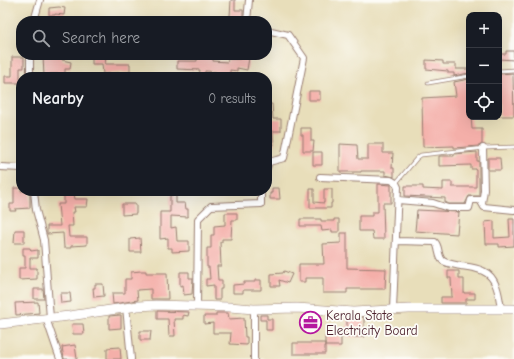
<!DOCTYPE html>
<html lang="en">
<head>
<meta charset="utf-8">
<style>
  :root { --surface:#171b24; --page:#242831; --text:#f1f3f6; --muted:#9ea1a6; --line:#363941 }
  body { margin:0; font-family:"Comic Neue",sans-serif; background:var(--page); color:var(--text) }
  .controls { position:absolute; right:12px; top:12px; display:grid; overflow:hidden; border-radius:8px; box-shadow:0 4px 16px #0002 }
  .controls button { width:36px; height:36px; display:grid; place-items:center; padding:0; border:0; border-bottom:1px solid var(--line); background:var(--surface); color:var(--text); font:20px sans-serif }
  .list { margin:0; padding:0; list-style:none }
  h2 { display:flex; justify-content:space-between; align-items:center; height:52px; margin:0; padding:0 16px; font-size:17px }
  h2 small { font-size:13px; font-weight:400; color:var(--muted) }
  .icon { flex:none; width:22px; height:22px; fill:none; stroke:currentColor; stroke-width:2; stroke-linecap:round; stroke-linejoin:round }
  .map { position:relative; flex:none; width:514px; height:359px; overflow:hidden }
  .search { position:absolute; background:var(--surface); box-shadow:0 4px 16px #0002; left:16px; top:16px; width:256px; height:44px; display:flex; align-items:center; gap:10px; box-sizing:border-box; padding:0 14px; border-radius:16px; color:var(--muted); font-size:15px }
  .panel { position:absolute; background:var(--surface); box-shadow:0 4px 16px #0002; left:16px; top:72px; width:256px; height:124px; border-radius:16px }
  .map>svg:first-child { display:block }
</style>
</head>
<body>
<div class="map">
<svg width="514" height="359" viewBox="0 0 514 359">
  <rect width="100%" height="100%" fill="#fdfcf7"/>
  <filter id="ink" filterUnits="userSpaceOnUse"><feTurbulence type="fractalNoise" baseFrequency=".025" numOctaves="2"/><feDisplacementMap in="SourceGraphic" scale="8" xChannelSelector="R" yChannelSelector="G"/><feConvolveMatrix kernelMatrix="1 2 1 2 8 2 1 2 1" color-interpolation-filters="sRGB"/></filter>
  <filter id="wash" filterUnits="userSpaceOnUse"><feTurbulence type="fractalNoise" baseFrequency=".012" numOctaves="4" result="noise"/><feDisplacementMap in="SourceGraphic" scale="16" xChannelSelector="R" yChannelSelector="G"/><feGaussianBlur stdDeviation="0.9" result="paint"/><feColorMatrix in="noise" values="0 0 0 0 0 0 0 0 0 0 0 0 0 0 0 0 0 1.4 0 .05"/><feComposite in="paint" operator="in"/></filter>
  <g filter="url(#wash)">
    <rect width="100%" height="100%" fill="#e8deba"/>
    <g id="blocks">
      <path fill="#f4afa9" d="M231 0H235V10H243V18H236V21H229V16H230Z
        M59 7 65 8 64 15 55 14V15H49V8Z
        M506 51H514V60L499 59V54H506Z
        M43 55H62V60L71 62 70 69H65V74H50V77H44Z
        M92 55 106 57 105 64H130V72L103 74 102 64H92Z
        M197 55H210V58H213V61L227 62 228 59H240V57L249 58 247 70 237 68V71L230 70V77H220V74L216 73V72L205 71V77H199L200 70 177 69V61H197Z
        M12 57H24V68H20V83H5V76H12Z
        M426 60 443 61V64H456V69H469V73L454 76V73H448V71L426 69Z
        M513 73 514 116H499V74Z
        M469 79V117H471L472 129H482V144L479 146 454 148V146L423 147 422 98 456 96 454 82Z
        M309 91H320V100H309Z
        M267 104H272L273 119H281V131H273L274 145H267Z
        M301 128H311V141H314L313 151H303V135H301Z
        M340 144 357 145 358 159H368V144H383V153H393L392 168H394V177L385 175V171H361V172H340Z
        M313 152H322V165H313Z
        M477 152V161H479V196H469L465 204H449L445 202V198L405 196V186H423V189L443 190V182H452V187H476V169H471V165L439 166V156H454V154Z
        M488 158H500L501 170H488Z
        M378 184 391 185V203H383L384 239H373L372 231H359V216H372V212H378Z
        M14 188H21V191H30V208L15 209 16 211H10V204H14Z
        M272 188H279L280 199H270V193H272Z
        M310 189H314V202L324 203V189H332V203H331V208H310Z
        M64 191H71V194H74L75 199H88L87 207H74L75 212H72L73 226H68L69 237H87V245L71 246V248H64L63 233 47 234V226H60L58 204H64Z
        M170 195H176V203H185L186 209H188V217L171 216V228L176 227 177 241H189V251L172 252V248H168V238L160 239V212H170Z
        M122 204H136V214L122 215Z
        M417 210 459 212 457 234 415 231Z
        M225 213H237V220H232L231 239H222V242H220L221 266H217L218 280H222V289H220V300H214V285L206 286V279H210L209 267H207V248H211V235H214V226L225 225Z
        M300 219H321V221H334V219H339V232H332V230L322 231 321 226H300Z
        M509 219H514V246L499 247V244H486L485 222 494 221V238L510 237Z
        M15 230H24V243H14Z
        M341 233H347V268L386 269 385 289H347V293H323V278H305V282H299V264H324L323 244 341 243Z
        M140 238 141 252H130V239Z
        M23 248H30L31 251 38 250V258H30V268H37V279L19 280V268H25V255H23Z
        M141 271H146V273H167L168 299H151V289L137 290 138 300 113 304 112 293H125V279H131V272Z
        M284 271 292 274 288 283 279 280 280 286H271V274L283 273Z
        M448 271H459V279H464V293H475V299H466V303H441V297H452L451 278H448Z
        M180 272H189V278H193L192 294 184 295 183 285 180 286Z
        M255 280H261V290H243V293H233V285L244 284V282H255Z
        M95 284H103L104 296 94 297 93 288H95Z
        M34 289H43L44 299H34Z
        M60 293H70L71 302 61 303Z
        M38 302 39 313 16 315 15 303Z
        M157 311 189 312 188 316 183 315V319H174L175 336H169L168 319H157Z
        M216 313H228L229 319 244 318 245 337H247V345L230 344 231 333H213V323L204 324V316H216Z
        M120 315H121V328L109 329V316Z
        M260 315H267V319H272V330H266V320H260Z
        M364 317V337H347V318Z
        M72 324H83L84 334H73Z
        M140 331H151L150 340H140Z
        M325 336H341V346H325Z
        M293 343H325V354H293Z
        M75 345 77 359H64L62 347Z
        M120 347 121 359H107V348Z"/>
    </g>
  </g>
  <g filter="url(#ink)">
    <use href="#blocks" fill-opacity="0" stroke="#997e72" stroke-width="1"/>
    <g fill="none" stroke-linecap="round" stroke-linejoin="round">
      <defs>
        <path id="lane" d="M499 71 514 70
          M428 83 469 76
          M396 183 417 158 421 155 485 148 514 147"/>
        <path id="street" d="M34 21 40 0
          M247 21 249 0
          M267 30 288 35 304 58 284 158 269 162 267 168
          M30 55V77
          M0 167 21 168
          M320 177 391 180 396 183 398 187 393 310
          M34 191 36 210 44 240 50 318
          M398 200 433 203 448 208H469L471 200H480L484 207 514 210
          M482 203 484 190 483 148
          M397 241 435 242C440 247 437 256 443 261 448 264 456 265 461 266 468 267 477 268 483 271 497 277 499 295 501 309
          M197 306 198 219 211 206 261 204V191
          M126 307 131 359
          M46 318 60 359
          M254 359V309"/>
        <path id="secondary" d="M0 324 69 316 138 306 156 305 229 307 254 309 297 308 353 312 409 309H514"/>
      </defs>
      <use href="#lane" stroke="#997e72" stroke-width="4.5"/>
      <use href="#street" stroke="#997e72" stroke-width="8"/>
      <use href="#secondary" stroke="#997e72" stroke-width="10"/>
      <use href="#lane" stroke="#fff" stroke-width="3"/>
      <use href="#street" stroke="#fff" stroke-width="6"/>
      <use href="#secondary" stroke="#fff" stroke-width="9"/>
    </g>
  </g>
  <defs>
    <symbol id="office-ring" viewBox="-11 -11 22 22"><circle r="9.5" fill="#fdfcf7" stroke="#b5179e" stroke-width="1.5"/><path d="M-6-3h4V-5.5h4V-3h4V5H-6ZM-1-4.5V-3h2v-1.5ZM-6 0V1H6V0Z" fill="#b5179e"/></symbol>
  </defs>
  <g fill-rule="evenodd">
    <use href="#office-ring" x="298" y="310" width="25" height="25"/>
  </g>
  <g text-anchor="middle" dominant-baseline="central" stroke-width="3.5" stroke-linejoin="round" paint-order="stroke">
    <g font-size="13" fill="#4a1f2b" stroke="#fdfcf7" text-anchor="start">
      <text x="326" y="315">Kerala State<tspan x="326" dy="15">Electricity Board</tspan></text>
    </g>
  </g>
</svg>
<div class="controls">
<button>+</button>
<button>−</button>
<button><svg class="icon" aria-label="locate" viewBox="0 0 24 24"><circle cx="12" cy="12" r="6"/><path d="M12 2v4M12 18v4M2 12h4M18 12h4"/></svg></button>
</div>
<div class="search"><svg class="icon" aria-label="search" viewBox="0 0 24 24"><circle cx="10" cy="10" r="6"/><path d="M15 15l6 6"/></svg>Search here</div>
<section class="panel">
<h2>Nearby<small>0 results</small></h2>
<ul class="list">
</ul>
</section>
</div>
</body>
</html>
